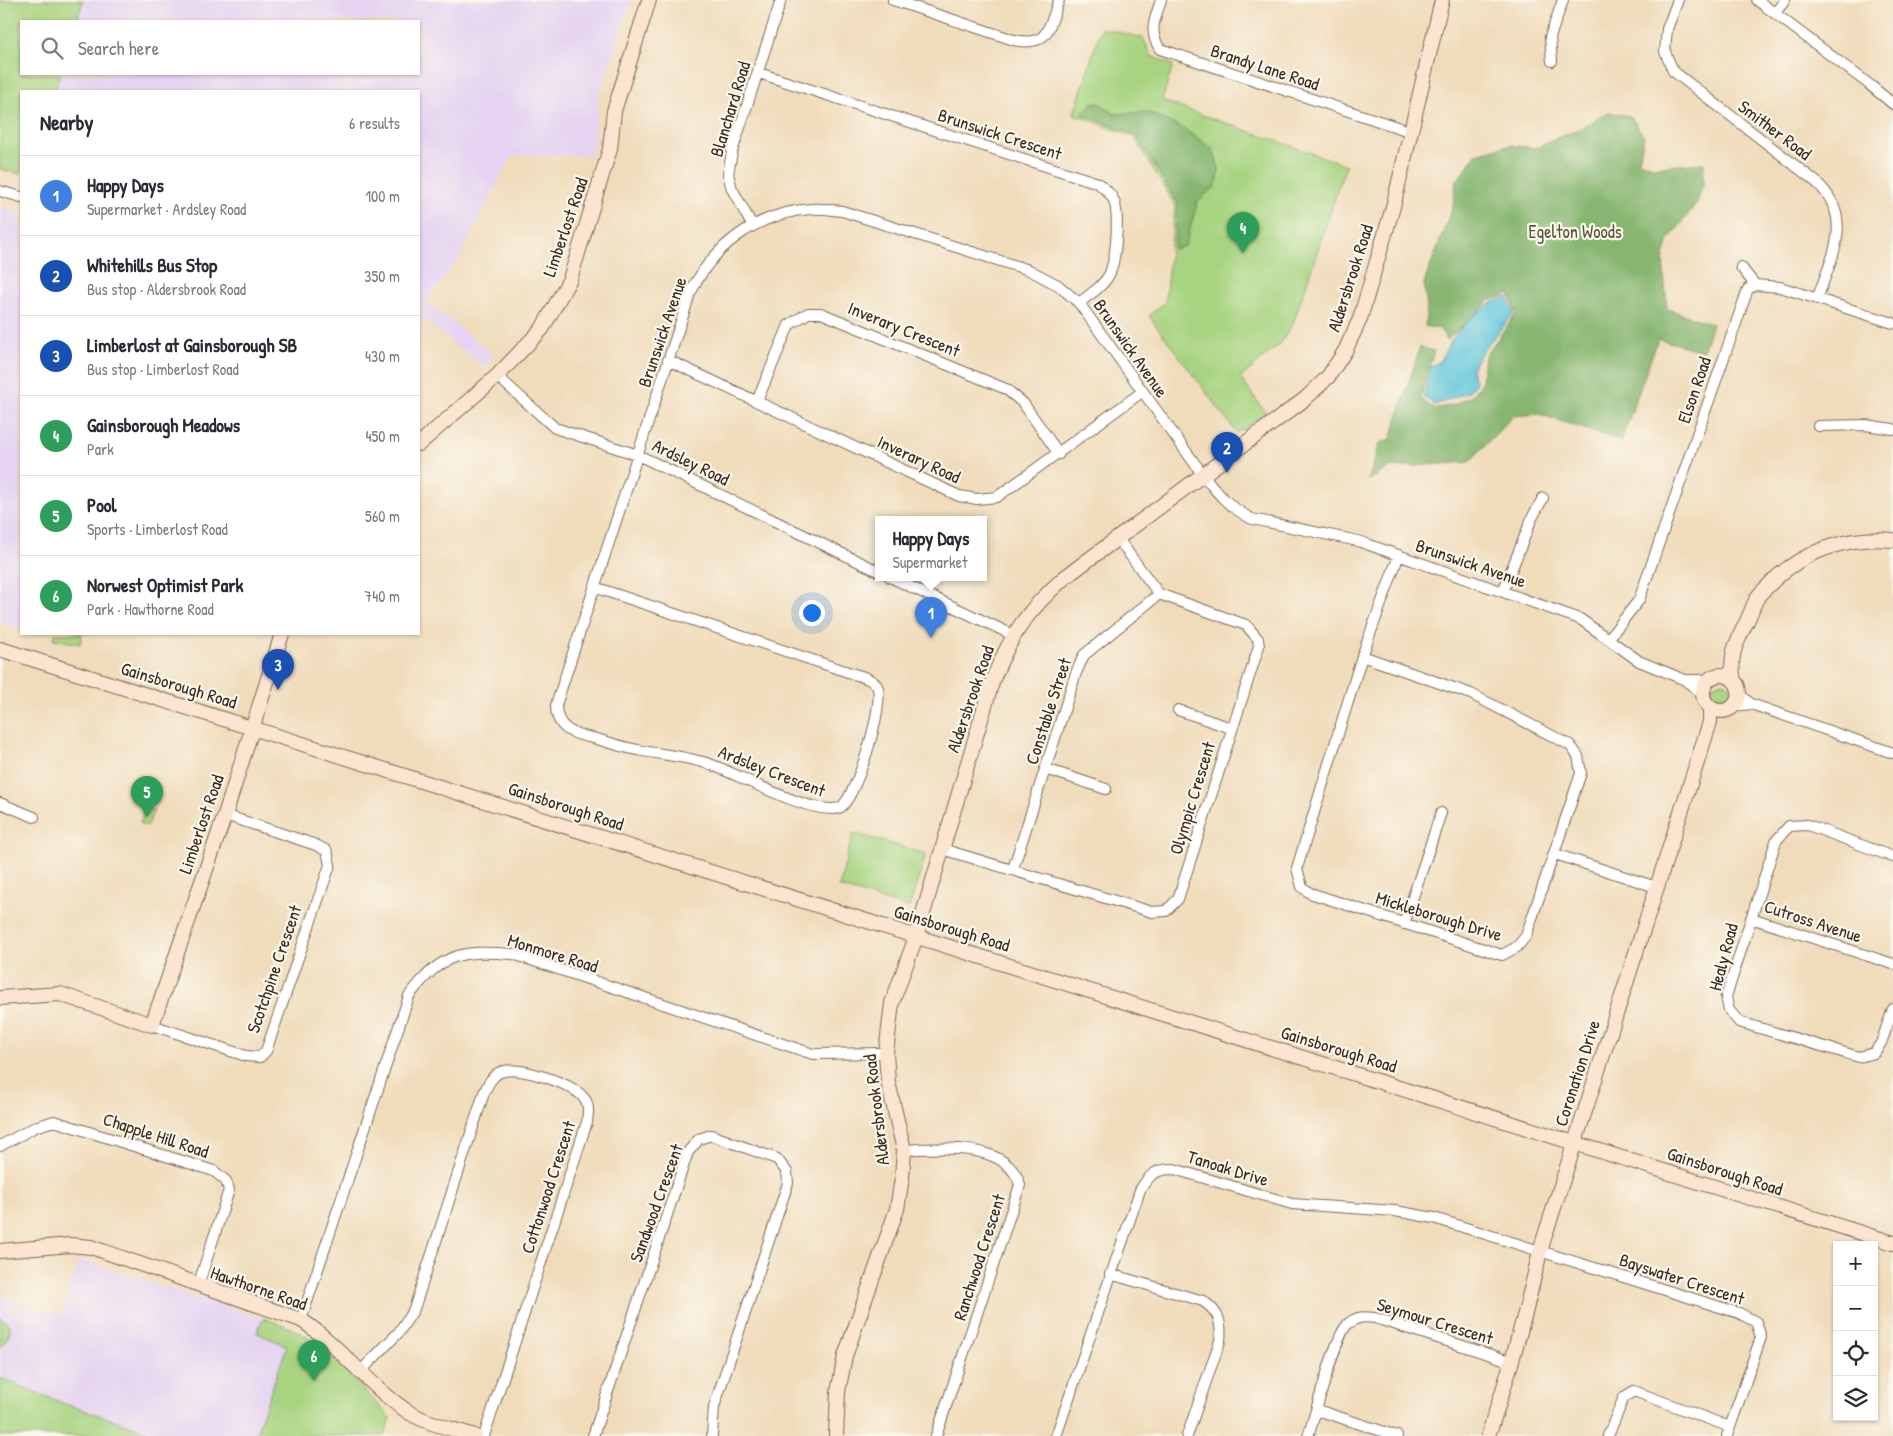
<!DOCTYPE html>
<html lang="en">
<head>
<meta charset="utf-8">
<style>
  :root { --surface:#fff; --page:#f7f7f7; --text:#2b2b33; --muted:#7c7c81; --line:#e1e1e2; --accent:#b45309 }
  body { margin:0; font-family:"Patrick Hand",sans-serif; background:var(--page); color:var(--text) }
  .controls { position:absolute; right:15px; bottom:15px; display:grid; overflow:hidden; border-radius:0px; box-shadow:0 1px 4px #0004 }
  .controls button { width:45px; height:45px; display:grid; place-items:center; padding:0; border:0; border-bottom:1px solid var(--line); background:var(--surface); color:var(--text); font:25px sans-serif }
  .you { position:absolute; left:811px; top:612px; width:18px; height:18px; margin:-12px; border:4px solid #fff; border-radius:50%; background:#1a73e8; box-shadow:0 0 0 8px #1a73e833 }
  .badge { display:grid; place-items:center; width:32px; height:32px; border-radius:50%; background:var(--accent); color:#fff; font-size:16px; font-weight:700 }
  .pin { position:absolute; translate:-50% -41px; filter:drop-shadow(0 1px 2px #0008) }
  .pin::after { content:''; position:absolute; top:26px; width:18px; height:15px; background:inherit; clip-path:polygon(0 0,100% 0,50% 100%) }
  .popup { position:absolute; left:875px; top:516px; width:112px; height:65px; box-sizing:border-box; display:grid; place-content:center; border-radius:0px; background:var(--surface); filter:drop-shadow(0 1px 4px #0005); font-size:16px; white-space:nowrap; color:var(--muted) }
  .popup b { font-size:19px; color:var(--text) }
  .popup::after { content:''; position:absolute; left:50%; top:100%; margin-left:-10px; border:10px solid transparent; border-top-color:var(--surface) }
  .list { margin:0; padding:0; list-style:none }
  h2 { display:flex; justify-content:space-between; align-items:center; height:65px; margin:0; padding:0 20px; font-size:21px }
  h2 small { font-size:16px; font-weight:400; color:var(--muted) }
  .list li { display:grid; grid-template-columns:32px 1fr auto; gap:15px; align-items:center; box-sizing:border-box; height:80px; padding:0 20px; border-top:1px solid var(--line) }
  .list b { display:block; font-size:19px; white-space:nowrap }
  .list p { margin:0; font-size:16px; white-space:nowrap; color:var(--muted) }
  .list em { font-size:16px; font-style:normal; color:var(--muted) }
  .icon { flex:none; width:28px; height:28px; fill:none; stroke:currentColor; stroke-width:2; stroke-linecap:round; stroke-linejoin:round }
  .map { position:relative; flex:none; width:1893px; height:1436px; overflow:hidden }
  .search { position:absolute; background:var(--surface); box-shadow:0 1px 4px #0004; left:20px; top:20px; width:400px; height:55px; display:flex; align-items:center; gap:12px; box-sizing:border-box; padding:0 18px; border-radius:0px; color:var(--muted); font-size:19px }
  .panel { position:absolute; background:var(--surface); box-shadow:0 1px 4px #0004; left:20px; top:90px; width:400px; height:545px; border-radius:0px }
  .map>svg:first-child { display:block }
</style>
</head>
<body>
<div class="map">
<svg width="1893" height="1436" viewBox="0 0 1893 1436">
  <rect width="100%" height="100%" fill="#fbf7ec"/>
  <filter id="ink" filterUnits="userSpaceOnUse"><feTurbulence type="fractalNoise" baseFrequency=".02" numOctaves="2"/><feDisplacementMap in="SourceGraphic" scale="10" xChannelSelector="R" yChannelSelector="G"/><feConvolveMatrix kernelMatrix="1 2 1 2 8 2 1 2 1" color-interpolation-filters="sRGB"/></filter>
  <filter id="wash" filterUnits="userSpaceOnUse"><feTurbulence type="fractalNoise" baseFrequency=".0096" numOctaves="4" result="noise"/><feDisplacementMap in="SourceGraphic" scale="20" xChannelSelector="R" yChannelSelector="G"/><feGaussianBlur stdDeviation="1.12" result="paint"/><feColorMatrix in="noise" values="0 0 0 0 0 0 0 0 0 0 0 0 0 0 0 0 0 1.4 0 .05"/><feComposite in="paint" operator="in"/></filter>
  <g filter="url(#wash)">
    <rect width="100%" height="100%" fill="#f0dcbb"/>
    <path fill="#e5d3f1" d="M83 0H631L600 92 592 155H512L459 259 426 301 495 356 484 367 419 316V91H55L60 74H419V21H77Z
      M0 207 21 214V629L0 622Z
      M79 1260 263 1318 258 1333 287 1346 255 1436H162L65 1404 0 1378V1296L61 1315Z"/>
    <path fill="#a8d481" stroke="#727f50" d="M0 0H83L77 21H21V74H60L55 91H21V174L0 169Z
      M1101 28 1143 38 1151 56 1173 65 1162 101 1346 165 1293 324 1280 344 1240 378 1266 413 1237 433 1149 316 1165 302 1175 205 1134 137 1074 114Z
      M55 634H82L80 644 54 639Z
      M1710 693a11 11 0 1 1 22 0a11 11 0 1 1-22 0Z
      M145 808 154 810 148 826 140 824Z
      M853 833 926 854 909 908 839 887Z
      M0 1317 10 1326C10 1335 8 1342 0 1347Z
      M263 1318C276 1323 290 1327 302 1334 336 1355 363 1391 391 1418L384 1436H255L287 1346 257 1333Z
      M0 1378 65 1404 162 1436H0Z"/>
    <path fill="#86b66f" stroke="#607046" d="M1092 103H1099L1115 114 1147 112 1184 129 1213 149 1219 169 1218 179 1215 187 1198 201 1185 246 1174 249 1178 204 1136 135 1082 114Z
      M1608 112 1630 116 1644 136 1639 161 1655 167 1704 163 1703 184 1697 203 1669 239 1663 260 1667 309 1712 324 1703 351 1658 339 1621 441 1539 414 1513 416 1469 462 1388 468 1368 481 1380 443 1391 439 1420 347 1434 351 1420 398 1434 409 1453 405 1472 396 1482 381 1485 356 1516 314 1509 293 1489 301 1447 340 1440 329 1425 326 1427 308 1424 283 1453 206 1456 182 1476 154 1510 145 1535 148 1581 128Z"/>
    <path fill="#5ec6da" stroke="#4c787c" d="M1507 296 1514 313C1500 332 1479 351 1471 371L1476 383 1468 392 1435 405 1423 397 1431 366 1441 361C1452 332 1478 307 1507 296Z"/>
  </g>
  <g filter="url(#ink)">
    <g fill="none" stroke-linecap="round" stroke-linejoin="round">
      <defs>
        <path id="street" d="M893 0 1014 40C1049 47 1048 29 1059 0
          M1161 0C1155 19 1148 31 1160 49L1409 131
          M1678 0 1667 29 1665 52 1673 71 1815 181C1856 217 1832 256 1817 299
          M1757 0 1870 85 1893 104
          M1775 13 1785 0
          M1552 61 1550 37 1563 0
          M759 73 1098 183C1105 189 1113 195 1115 204 1119 221 1116 257 1110 273 1104 286 1090 294 1079 303
          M0 191 21 197
          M752 225 732 189 728 174 732 152 781 0
          M1741 267 1755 285
          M668 360 959 496 977 499 997 497 1142 392
          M497 376 555 428 638 455 878 571
          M757 401 789 325 808 313H821L1006 389 1023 403 1059 454
          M1818 426 1865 425 1893 429
          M890 577 1013 635
          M594 587 854 674C861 676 873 679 877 686 886 701 855 803 839 808 812 816 740 775 712 765 688 756 662 755 638 750 624 748 611 743 597 739 588 737 576 735 568 730 559 724 556 715 556 705 601 568 645 431 690 294 712 246 757 213 811 209 821 208 832 210 842 211L1029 270 1058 285 1079 303 1203 475C1219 495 1229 507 1252 519L1358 541 1580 619 1639 661 1685 680 1703 694
          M1503 591 1532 518 1543 498
          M1609 638 1639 600 1748 289 1755 285 1780 287 1893 323
          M1362 656 1297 868 1302 887 1310 893 1502 955 1517 947 1526 936 1581 773 1578 756 1570 745 1471 694 1362 656 1399 555
          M1685 680H1709
          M1739 694 1751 704 1893 753
          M1734 706 1751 704
          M1178 710 1231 728
          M1046 769 1106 789
          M0 803 34 817
          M942 849 1152 912 1166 911 1178 899 1259 646 1258 639 1246 625 1159 594 1118 539
          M1555 854 1656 887
          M1893 857 1808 825 1789 826 1776 841 1726 997 1729 1010 1739 1022 1859 1057 1874 1053 1881 1043 1893 1009
          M1013 869 1076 673 1084 655 1159 594
          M1751 918 1893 964
          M1404 924 1441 813
          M152 1025 246 1056 260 1057 266 1051 330 865 327 851 316 845 225 815
          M0 1146 35 1127 54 1121 214 1171 226 1181 229 1190 198 1286
          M904 1150C939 1148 1008 1141 1020 1185L936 1436
          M1110 1274 1203 1301C1219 1312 1222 1322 1220 1341L1187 1436
          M301 1320 409 996C442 953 460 950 513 954L813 1054 886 1053
          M361 1371 399 1332 414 1309 484 1093C488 1084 493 1073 504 1071 521 1067 571 1083 583 1097 590 1104 588 1113 587 1122L484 1436
          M1317 1410 1397 1436
          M593 1436 688 1152 699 1139 711 1135 777 1159 787 1172 788 1183 714 1407 712 1436
          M1056 1436 1140 1190C1149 1175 1155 1169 1174 1169L1292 1204 1395 1211 1434 1218 1739 1313 1756 1322 1761 1337 1727 1436
          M1308 1436C1316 1415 1335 1333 1349 1323 1358 1316 1365 1317 1375 1318L1513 1362
          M1608 1436 1624 1397 1634 1391 1730 1427"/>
        <path id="secondary" d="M419 444 497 376 542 329 570 279 610 149 614 111 649 0
          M0 649 1893 1243
          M1703 693a18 18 0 1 1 36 0a18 18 0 1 1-36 0Z
          M1734 681C1729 655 1735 646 1746 623 1750 615 1753 606 1757 598 1760 593 1766 588 1770 584 1802 551 1847 536 1893 540
          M0 998 60 994 152 1025 225 815 282 634
          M0 1251 70 1245 91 1247 301 1320C341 1346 369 1387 410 1413 428 1424 454 1429 475 1436
          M836 1436 838 1392 845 1356 897 1209 902 1178 904 1150 888 1082 886 1053 892 1003 916 937 993 679C1012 633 1027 611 1064 578L1305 399 1328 377 1345 351 1360 319 1393 207 1442 0
          M1488 1436C1509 1375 1526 1314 1540 1251L1710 722V707"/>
      </defs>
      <use href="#street" stroke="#7a6855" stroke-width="12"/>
      <use href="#secondary" stroke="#7a6855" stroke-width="16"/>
      <use href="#street" stroke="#fff" stroke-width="10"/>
      <use href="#secondary" stroke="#fce5d0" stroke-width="14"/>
    </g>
  </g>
  <g text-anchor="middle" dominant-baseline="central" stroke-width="4.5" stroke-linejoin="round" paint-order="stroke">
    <g font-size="18" fill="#3b2a1e" stroke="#fbf7ec">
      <text transform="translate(1265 67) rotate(18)">Brandy Lane Road</text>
      <text transform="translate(730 109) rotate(-73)">Blanchard Road</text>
      <text transform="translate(1775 130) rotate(37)">Smither Road</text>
      <text transform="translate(1000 134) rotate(18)">Brunswick Crescent</text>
      <text transform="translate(565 227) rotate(-71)">Limberlost Road</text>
      <text transform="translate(1350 278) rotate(-72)">Aldersbrook Road</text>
      <text transform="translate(904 329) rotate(22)">Inverary Crescent</text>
      <text transform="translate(662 332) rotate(-71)">Brunswick Avenue</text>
      <text transform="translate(1131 348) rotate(55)">Brunswick Avenue</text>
      <text transform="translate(1694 390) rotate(-71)">Elson Road</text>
      <text transform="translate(919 459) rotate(25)">Inverary Road</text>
      <text transform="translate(691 462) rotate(26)">Ardsley Road</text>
      <text transform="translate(1471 563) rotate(19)">Brunswick Avenue</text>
      <text transform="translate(179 685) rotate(17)">Gainsborough Road</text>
      <text transform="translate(970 699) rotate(-71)">Aldersbrook Road</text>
      <text transform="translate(1048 711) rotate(-72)">Constable Street</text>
      <text transform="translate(772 771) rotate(21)">Ardsley Crescent</text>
      <text transform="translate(1192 798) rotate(-73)">Olympic Crescent</text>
      <text transform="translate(566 806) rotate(18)">Gainsborough Road</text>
      <text transform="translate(201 824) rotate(-71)">Limberlost Road</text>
      <text transform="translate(1439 916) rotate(17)">Mickleborough Drive</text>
      <text transform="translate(1813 921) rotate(18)">Cutross Avenue</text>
      <text transform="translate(952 928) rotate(17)">Gainsborough Road</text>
      <text transform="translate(553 953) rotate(17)">Monmore Road</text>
      <text transform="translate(1723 957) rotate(-75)">Healy Road</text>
      <text transform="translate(274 969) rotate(-71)">Scotchpine Crescent</text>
      <text transform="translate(1339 1049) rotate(17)">Gainsborough Road</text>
      <text transform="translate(1577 1073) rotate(-72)">Coronation Drive</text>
      <text transform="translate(876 1110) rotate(-97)">Aldersbrook Road</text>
      <text transform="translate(156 1135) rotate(18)">Chapple Hill Road</text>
      <text transform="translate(1228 1168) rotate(17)">Tanoak Drive</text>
      <text transform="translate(1725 1171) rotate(18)">Gainsborough Road</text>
      <text transform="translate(548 1187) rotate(-72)">Cottonwood Crescent</text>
      <text transform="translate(656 1203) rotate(-70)">Sandwood Crescent</text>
      <text transform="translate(979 1257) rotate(-72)">Ranchwood Crescent</text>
      <text transform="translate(1682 1279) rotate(18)">Bayswater Crescent</text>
      <text transform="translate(259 1288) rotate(19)">Hawthorne Road</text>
      <text transform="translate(1435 1321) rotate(17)">Seymour Crescent</text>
    </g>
    <g font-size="18" fill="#565437" stroke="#fbf7ec">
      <text x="1575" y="231">Egelton Woods</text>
    </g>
  </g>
</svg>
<div class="controls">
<button>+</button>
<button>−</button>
<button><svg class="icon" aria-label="locate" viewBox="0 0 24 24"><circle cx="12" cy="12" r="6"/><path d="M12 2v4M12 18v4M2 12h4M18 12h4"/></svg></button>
<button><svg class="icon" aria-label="layers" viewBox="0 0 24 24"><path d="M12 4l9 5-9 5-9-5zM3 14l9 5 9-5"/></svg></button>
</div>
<div class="you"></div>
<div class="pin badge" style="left:931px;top:638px;background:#3f7fe0">1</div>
<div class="popup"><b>Happy Days</b>Supermarket</div>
<div class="pin badge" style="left:1227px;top:473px;background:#1a4fb4">2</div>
<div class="pin badge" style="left:278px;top:690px;background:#1a4fb4">3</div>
<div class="pin badge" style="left:1243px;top:253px;background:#2e9e5b">4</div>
<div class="pin badge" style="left:147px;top:817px;background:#2e9e5b">5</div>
<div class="pin badge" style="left:314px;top:1381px;background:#2e9e5b">6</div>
<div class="search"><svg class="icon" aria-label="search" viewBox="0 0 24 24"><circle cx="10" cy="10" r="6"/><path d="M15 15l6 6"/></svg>Search here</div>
<section class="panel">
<h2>Nearby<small>6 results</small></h2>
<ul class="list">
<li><span class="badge" style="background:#3f7fe0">1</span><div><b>Happy Days</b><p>Supermarket · Ardsley Road</p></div><em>100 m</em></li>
<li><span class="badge" style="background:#1a4fb4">2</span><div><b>Whitehills Bus Stop</b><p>Bus stop · Aldersbrook Road</p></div><em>350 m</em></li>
<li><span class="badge" style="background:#1a4fb4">3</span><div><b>Limberlost at Gainsborough SB</b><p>Bus stop · Limberlost Road</p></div><em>430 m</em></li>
<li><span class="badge" style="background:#2e9e5b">4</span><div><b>Gainsborough Meadows</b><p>Park</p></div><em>450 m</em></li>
<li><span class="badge" style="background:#2e9e5b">5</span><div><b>Pool</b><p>Sports · Limberlost Road</p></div><em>560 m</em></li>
<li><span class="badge" style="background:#2e9e5b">6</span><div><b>Norwest Optimist Park</b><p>Park · Hawthorne Road</p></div><em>740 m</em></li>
</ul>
</section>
</div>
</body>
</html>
